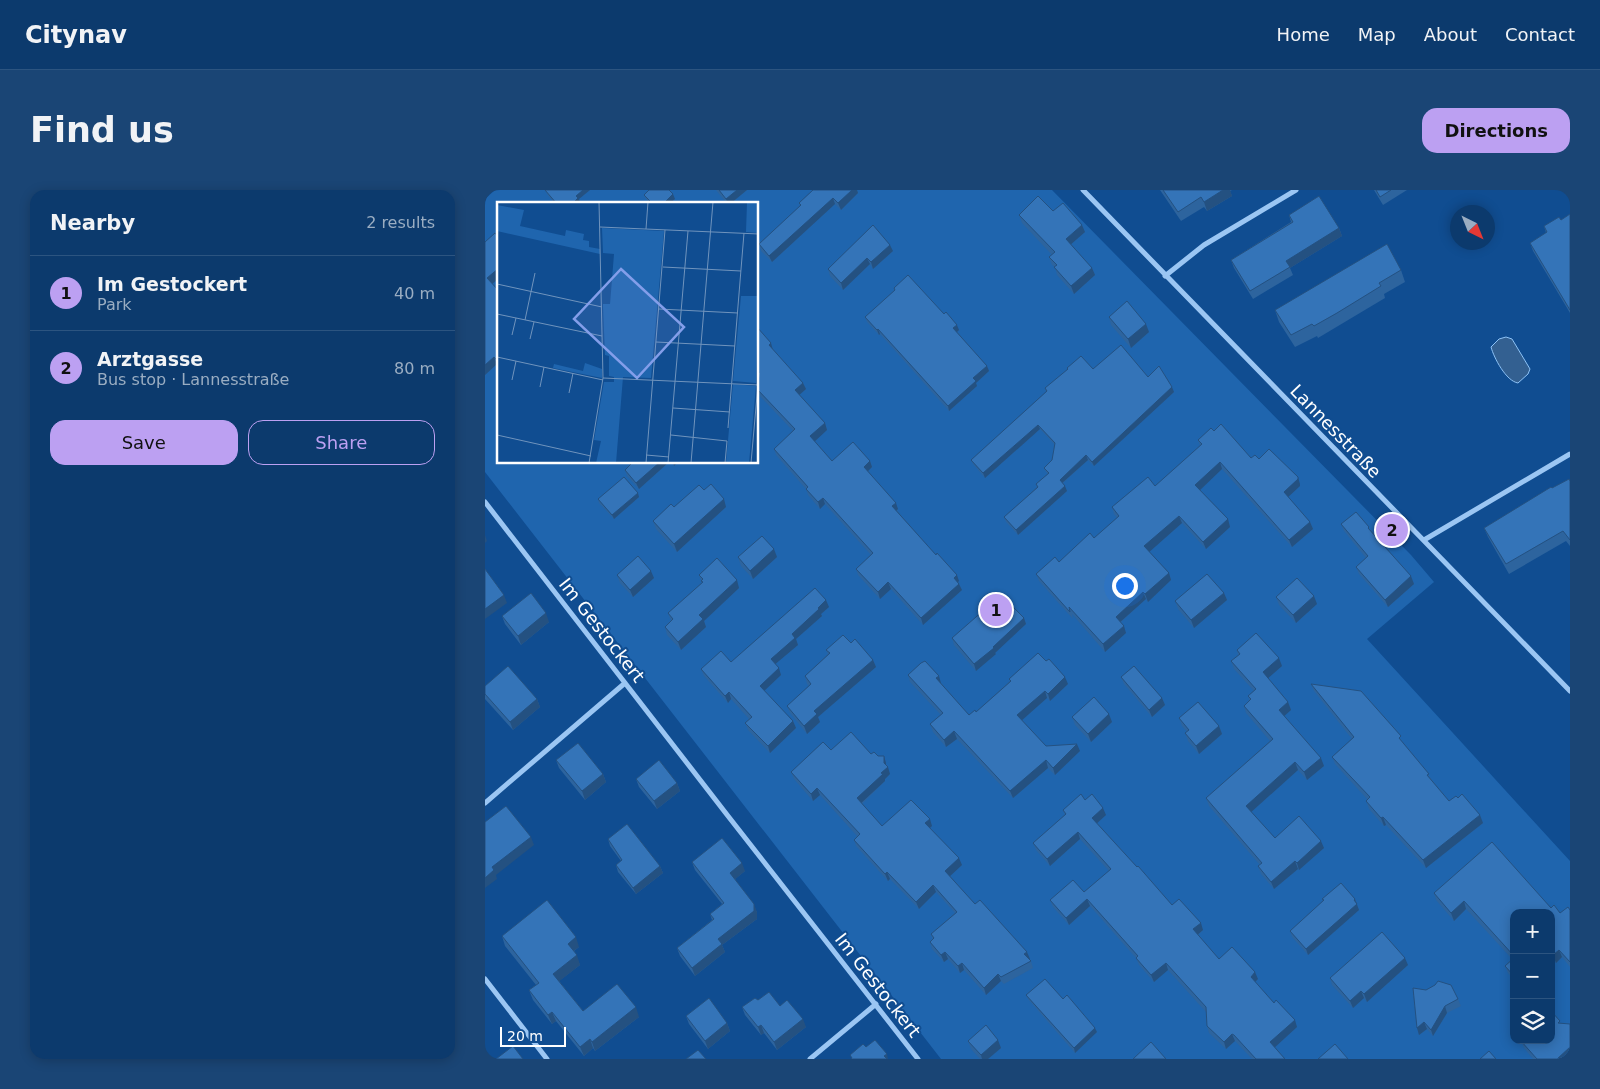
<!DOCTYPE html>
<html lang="en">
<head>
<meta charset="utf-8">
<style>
  :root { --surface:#0c3a6d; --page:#1a4575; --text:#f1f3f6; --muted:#9aadc2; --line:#2c5480; --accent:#bca0f2 }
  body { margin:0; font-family:"DejaVu Sans",sans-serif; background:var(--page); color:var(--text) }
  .controls { position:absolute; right:15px; bottom:15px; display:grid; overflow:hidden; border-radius:10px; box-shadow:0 2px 12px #0003 }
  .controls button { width:45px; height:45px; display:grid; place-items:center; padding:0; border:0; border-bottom:1px solid var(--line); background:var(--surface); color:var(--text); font:25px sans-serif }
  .compass { position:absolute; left:965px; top:15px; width:45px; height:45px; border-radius:50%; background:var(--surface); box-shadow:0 2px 12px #0003; rotate:137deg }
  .scale { position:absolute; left:15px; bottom:12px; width:66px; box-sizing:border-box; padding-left:5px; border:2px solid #fff; border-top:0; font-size:14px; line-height:18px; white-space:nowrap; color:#fff; -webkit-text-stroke:4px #104d91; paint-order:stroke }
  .you { position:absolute; left:639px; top:395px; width:18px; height:18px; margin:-12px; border:4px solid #fff; border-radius:50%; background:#1a73e8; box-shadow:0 0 0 8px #1a73e833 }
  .badge { display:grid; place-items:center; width:32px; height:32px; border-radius:50%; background:var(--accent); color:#111; font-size:16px; font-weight:700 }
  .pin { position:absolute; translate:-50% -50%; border:2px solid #fff; box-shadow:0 1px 5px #0006 }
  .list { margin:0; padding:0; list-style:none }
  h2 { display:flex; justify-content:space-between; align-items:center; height:65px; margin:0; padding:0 20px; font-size:21px }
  h2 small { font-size:16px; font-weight:400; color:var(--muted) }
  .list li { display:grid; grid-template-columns:32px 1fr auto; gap:15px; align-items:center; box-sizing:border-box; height:75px; padding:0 20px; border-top:1px solid var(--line) }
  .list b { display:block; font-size:19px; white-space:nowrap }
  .list p { margin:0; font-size:16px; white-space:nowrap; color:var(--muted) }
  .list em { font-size:16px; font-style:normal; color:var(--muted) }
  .actions { display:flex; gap:10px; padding:15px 20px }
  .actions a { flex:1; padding:11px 0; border:1px solid var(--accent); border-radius:15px; text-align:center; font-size:18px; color:var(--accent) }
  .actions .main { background:var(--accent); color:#111 }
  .icon { flex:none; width:28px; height:28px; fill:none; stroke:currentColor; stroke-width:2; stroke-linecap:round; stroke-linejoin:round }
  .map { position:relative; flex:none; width:1085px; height:869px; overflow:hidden; border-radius:15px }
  header { display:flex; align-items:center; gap:30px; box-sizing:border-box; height:70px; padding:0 25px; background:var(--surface); border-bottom:1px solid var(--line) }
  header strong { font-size:24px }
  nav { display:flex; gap:28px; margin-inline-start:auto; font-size:18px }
  .intro { display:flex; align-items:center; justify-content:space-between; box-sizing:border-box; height:120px; padding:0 30px }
  h1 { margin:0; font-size:35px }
  .button { padding:12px 22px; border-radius:15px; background:var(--accent); color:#111; font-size:18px; font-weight:700 }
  main { display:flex; gap:30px; padding:0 30px }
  aside { flex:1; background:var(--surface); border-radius:15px; box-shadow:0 2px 12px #0003 }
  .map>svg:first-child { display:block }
</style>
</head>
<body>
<header>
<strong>Citynav</strong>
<nav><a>Home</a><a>Map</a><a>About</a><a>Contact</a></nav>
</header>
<div class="intro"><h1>Find us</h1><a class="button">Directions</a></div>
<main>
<aside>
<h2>Nearby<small>2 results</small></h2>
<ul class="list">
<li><span class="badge">1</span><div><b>Im Gestockert</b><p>Park</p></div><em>40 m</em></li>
<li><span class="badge">2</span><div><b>Arztgasse</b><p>Bus stop · Lannesstraße</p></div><em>80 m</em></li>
</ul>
<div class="actions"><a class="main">Save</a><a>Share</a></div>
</aside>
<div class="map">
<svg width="1085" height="869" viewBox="0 0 1085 869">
  <rect width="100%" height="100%" fill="#104d91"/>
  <path fill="#1f65ae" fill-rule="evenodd" d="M10 0H567L926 365 949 392 882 449 1085 671V869H456L0 282V9ZM14 14H272V272H14ZM1029 723H1066V850H1029Z"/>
  <path fill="#336091" stroke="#8dc2f6" d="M1021 147 1027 149 1045 179 1043 184 1033 193C1021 191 1009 168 1006 157L1014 149Z"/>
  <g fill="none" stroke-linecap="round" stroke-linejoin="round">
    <path stroke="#9bc6f3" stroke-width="5" d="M598 0 1085 501
      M680 86 719 55 811 0
      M0 312 243 626 433 869
      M939 350 1085 264
      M0 613 140 493
      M0 789 62 869
      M325 869 391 814"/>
  </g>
  <path fill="#2d649e" d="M60 0H105L94 9 95 12 93 14H70L62 4Z
    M231 0H262L245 14H242Z
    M328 0H372L373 3 356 20 350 14 287 72 276 61 274 54 315 16 314 13Z
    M675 0H747L745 1 747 6 722 21 719 17 696 31Z
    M889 0H922L898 15Z
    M159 5 190 9 184 14H165L161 9Z
    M568 21 600 42 586 54 607 78 610 85 589 104 572 85 570 77 567 75 564 67 567 65 537 33 534 25Z
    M1085 24V123L1048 61 1045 53 1061 43 1059 36 1076 30Z
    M804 25 854 38 857 46 805 78 808 85 768 109 749 78 746 70 806 32Z
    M14 48V88L7 94 14 101V176L12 174 0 185V52Z
    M408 61 388 79 385 74 358 100 345 86 343 79Z
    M916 80 920 92 899 104 900 108 833 148 832 146 810 157 794 132 790 120Z
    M409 98 459 124 474 140 472 142 502 176 504 181 491 193 492 196 464 221 395 144 394 145 382 132 380 127 409 101Z
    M624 127 664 142 646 158 626 135Z
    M272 137 288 160 318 193 321 199 314 205 340 233 342 240 330 251 347 271H385L387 277 383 281 413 319 412 321 474 391 473 392 477 400 438 435 406 399 395 409 373 385 371 379 386 365 340 314 335 319 323 305 321 299 291 265 289 259 308 241 272 203Z
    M582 178 608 179 663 187 689 202 609 276 603 270 578 293 582 301 533 345 521 332 519 327 552 297 551 294 563 284 561 282 559 278 567 270 570 255 555 239 500 288 488 274 486 270 561 202 560 198 583 180Z
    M729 241 766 268 774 269 815 294V296L803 307 825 332 828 339 807 357 737 279 715 300 743 329 745 337 721 359 697 333 664 362 684 383 686 390 663 412 661 409 636 432 641 443 620 462 587 424 588 429 554 391 551 384 574 372 609 348 632 328 629 324 627 317 670 296 715 256 713 250Z
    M148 272H184L154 299 142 286 140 280Z
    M1085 291V356L1081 351 1024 384 1003 347 999 338Z
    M154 307 129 329 114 313 113 309Z
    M189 317H241L192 362 171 339 168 331Z
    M856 334 886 340 929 394 903 417 874 384 871 377 881 368 859 341Z
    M253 367H292L268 389 256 376Z
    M132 385 169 388 148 407 135 393Z
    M214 385 254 398 219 431 221 437 196 460 182 445 180 437 186 431 183 423 217 393Z
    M739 403 742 410 709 438 693 419 690 411Z
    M791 407 832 414 811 433 794 415Z
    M344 417 336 424 337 426 311 449 313 455 290 474 296 485 279 501 308 531 311 538 285 563 263 540 260 533 264 529 246 509 243 513 219 486 216 479 246 472Z
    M17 426 64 432 36 455 20 434Z
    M539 428 541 434 510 463 511 464 491 481 469 455 467 448 509 431Z
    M366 453 388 470 391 477 333 527 335 532 322 544 305 523 302 516 324 496 322 494 320 486 343 464 341 460Z
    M752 460 797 476 783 488 803 512 806 520 799 526 839 576 822 590 813 580 766 622 790 648 839 658 814 680 813 679 789 699 776 684 773 676 775 675 724 616 721 608 785 551 761 523 759 516 765 511 763 506 769 501 749 479 746 471 753 465Z
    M423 485 456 493 484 525 491 522 525 491 524 489 583 494 565 511 562 508 537 530 561 556 595 561 570 585 563 578 528 608 472 549 461 557 448 542 445 534 456 525 425 492Z
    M636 487 677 508 680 515 667 527 639 494Z
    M826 494 918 553 947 590 964 611 998 633 941 678 901 635 899 636 884 619 881 611 882 609 850 574 847 567 867 549 829 501Z
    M0 496 52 509 55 517 28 540 0 509Z
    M587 527 627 532 606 552 590 535Z
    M694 528 734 536 737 544 714 564 703 551 700 543 702 542 697 536Z
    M346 560 386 564 393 566H399L401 573V576L405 584 400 589V591L377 614 397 636H447L445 638 477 675 465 686 490 714 545 769H544L546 771 548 778 519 794 516 791 501 805 479 780 475 783 463 769 459 772 447 759 445 752 448 749 446 744 470 723 451 702 434 719 405 689 403 691 371 656 369 650 372 646 335 605 328 611 309 589 306 582Z
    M71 570 118 584 121 592 100 610 74 578Z
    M151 589 192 593 195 601 172 619 154 597Z
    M600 610 621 625 612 633 687 715 718 740 713 745 734 769 773 789 770 792 812 837 790 857 800 869H767L751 852 750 851 741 859 724 843 722 836 721 822 683 780 669 792 654 775 651 768 605 716 584 735 568 717 565 710 599 702 624 681 595 649 565 676 551 660 548 653 580 625 578 620Z
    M123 649 175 676 178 683 151 704 133 682 131 675 136 671 125 656Z
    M207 672 260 681 250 689 272 722V729L237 755 240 762 210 786 195 766 192 758 227 730 225 724 237 714 210 680Z
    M949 703 1066 718 1075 723 1085 720V777L1077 767 1071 773 1068 769 1066 771V723H1029V790L1023 783 1020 776 1027 769 981 719 969 731 951 710Z
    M837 709H870L874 720 823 765 807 747 805 741 838 711Z
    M17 746 94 757 89 761 95 775 74 791 98 821 154 827 110 861 108 858 99 866 71 831 67 834 48 810 44 800 51 795 20 756Z
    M923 775 882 812 879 808 868 818 847 795 845 788Z
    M928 798 973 809 976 816 962 823 948 846 942 839 934 845Z
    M541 805 612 842 590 863 543 809Z
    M273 810 295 816 321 837 292 860 279 843 276 845 260 825 257 817Z
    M201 826 242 833 245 841 223 859 204 834Z
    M483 851 516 858 503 869H495L486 859Z
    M1036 851 1082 869H1048L1039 858Z"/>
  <path fill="#245181" d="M98 0H105L94 9 95 12 93 14H87L91 6Z
    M252 0H262L245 14H243L241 9Z
    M367 0H372L373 3 356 20 353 13Z
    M738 0H745L747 6 722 21 719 12Z
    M188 4 190 9 184 14H178Z
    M348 8 350 14 287 72 284 66Z
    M597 35 600 42 584 56 581 49Z
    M854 38 857 46 805 78 801 71Z
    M405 55 408 61 388 79 386 72Z
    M382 68 385 74 358 100 356 93Z
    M14 78V88L5 96 2 88Z
    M607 78 610 85 589 104 586 96Z
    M661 134 664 142 646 158 643 149Z
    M472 135 474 140 470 144 468 138Z
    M393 139 395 144 394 145 392 140Z
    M286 153 288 160 286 162 284 155Z
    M9 167 12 174 0 185V175Z
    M502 176 504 181 491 193 492 196 464 221 463 216 488 188Z
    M318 193 321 199 312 207 310 200Z
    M687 197 689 202 609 276 607 272Z
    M340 233 342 240 328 253 325 246Z
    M553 235 555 239 500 288 498 283Z
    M601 265 603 270 576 294 575 290Z
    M385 271 387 277 381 283 379 277Z
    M175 272H184L154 299 151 293Z
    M188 272H193L189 276Z
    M735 272 737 279 713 302 710 295Z
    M813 287 815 294V296L801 309 799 302Z
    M580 296 582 301 533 345 531 340Z
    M153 303 154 307 129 329 127 325Z
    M338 308 340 314 335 319 333 312Z
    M239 309 241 317 192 362 189 354Z
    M411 313 413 319 410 322 407 316Z
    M694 326 697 333 662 364 659 356Z
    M743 329 745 337 721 359 718 352Z
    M825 332 828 339 807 357 804 350Z
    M0 345 2 351 0 353Z
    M289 359 292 367 268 389 265 381Z
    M166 381 169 388 148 407 145 400Z
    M684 383 686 390 663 412 660 404Z
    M472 385 474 391 471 394 469 388Z
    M926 386 929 394 903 417 900 410Z
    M252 390 254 398 219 431 221 437 196 460 193 452 214 425Z
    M403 392 406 399 395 409 393 402Z
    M474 394 477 400 438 435 436 428Z
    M658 402 661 409 633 434 631 427Z
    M739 403 742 410 709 438 706 430Z
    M19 405 22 413 0 429V419Z
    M829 406 832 414 811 433 808 425Z
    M341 410 344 417 336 424 337 426 311 449 313 455 288 476 286 469 307 444Z
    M61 423 64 432 36 455 33 446Z
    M539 428 541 434 510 463 511 464 491 481 489 474Z
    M639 436 641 443 620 462 618 454Z
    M794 468 797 476 781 490 778 482Z
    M388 470 391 477 333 527 335 532 322 544 319 536 329 521Z
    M294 478 296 485 277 503 275 496Z
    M454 486 456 493 454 495 451 488Z
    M580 487 583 494 565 511 563 504Z
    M560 501 562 508 535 532 532 525Z
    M244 502 246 509 243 513 240 506Z
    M677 508 680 515 667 527 664 520Z
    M52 509 55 517 28 540 25 532Z
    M803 512 806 520 797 528 794 520Z
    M624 524 627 532 606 552 603 544Z
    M308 531 311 538 285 563 283 556Z
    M734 536 737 544 714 564 711 556Z
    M469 541 472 549 461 557 459 550Z
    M592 554 595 561 570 585 568 578Z
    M399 566 401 573V578L403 577 405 584 400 589V591L374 615 372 608 396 583 399 573Z
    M836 568 839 576 822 590 819 582Z
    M561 570 563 578 528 608 525 601Z
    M810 572 813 580 764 624 761 616Z
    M118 584 121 592 100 610 97 601Z
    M192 593 195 601 172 619 169 611Z
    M332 598 335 605 328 611 326 604Z
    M618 618 621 625 610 635 607 628Z
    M995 625 998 633 941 678 938 670Z
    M898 627 901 635 899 636 896 628Z
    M445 629 447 636 443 640 440 633Z
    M593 642 595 649 565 676 562 669Z
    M46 647 49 655 11 685 12 689 0 698V688L7 677Z
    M836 651 839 658 814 680 812 673Z
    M474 668 477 675 463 688 460 681Z
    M810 671 813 679 789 699 786 692Z
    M257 673 260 681 248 691 245 683Z
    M175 676 178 683 151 704 148 698Z
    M402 682 405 689 403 691 400 684Z
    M448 695 451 702 434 719 431 712Z
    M602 709 605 716 584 735 581 728Z
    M870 709 874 720 823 765 821 759Z
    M979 711 981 719 969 731 966 723Z
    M269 714 272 722V729L237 755 240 762 210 786 207 778 233 749Z
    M716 733 718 740 711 746 708 739Z
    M91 747 94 757 86 763 83 754Z
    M1074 760 1077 767 1071 773 1068 765Z
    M460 762 463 769 459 772 456 765Z
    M542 762 545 769 542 771 539 764Z
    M92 765 95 775 72 793 68 784Z
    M920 768 923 775 882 812 879 804Z
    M477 773 479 780 475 783 473 776Z
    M681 773 683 780 669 792 666 785Z
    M770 782 773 789 768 794 766 787Z
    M513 784 516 791 501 805 499 798Z
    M876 801 879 808 868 818 865 811Z
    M960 816 962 823 948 846 946 840Z
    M151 817 154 827 110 861 107 852Z
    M67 822 71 831 67 834 63 825Z
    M318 829 321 837 292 860 289 852Z
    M810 830 812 837 788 859 785 852Z
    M939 832 942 839 934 845 932 838Z
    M242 833 245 841 223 859 220 851Z
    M276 835 279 843 276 845 273 837Z
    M610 838 612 842 590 863 589 858Z
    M747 844 750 851 741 859 739 852Z
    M105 849 108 858 99 866 95 857Z
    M513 850 516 858 503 869H497L496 865Z
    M1085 857V867L1082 869H1072Z
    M402 864 403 869H400L399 866Z"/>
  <path fill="#3474b8" stroke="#245181" d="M60 0H98L91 6 93 8 87 14H72Z
    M164 0H184L188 4 178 14H168L159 5Z
    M234 0H252L241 9Z
    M328 0H367L353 13 348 8 284 66 274 54 316 15 314 13Z
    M678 0H738L719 12 716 7 693 22Z
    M891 0H906L895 7Z
    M553 6 568 21 578 13 597 35 581 49 607 78 586 96 569 77 572 75 564 67 570 62 534 25Z
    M834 6 854 38 801 71 805 77 765 101 746 70 808 32 804 25Z
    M1085 24V120L1045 53 1062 42 1059 36 1074 27 1076 30Z
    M388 35 405 55 386 72 382 68 356 93 343 79Z
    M10 43 14 48V78L2 88 14 101V172L9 167 0 175V52Z
    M902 54 916 80 894 93 896 96 852 123 829 136 827 134 806 145 790 120Z
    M423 85 459 124 461 122 472 135 468 138 502 176 488 188 491 191 463 216 393 139 392 140 380 127 410 100 409 98Z
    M642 111 661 134 643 149 624 127Z
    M272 137 286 153 284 155 318 193 310 200 340 233 325 246 347 271 368 252 385 271 379 277 411 313 407 316 451 365 452 363 472 385 469 388 474 394 436 428 403 392 393 402 371 379 388 363 338 308 333 312 321 299 323 297 289 259 310 239 272 199Z
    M636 155 663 187 674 176 687 197 607 272 601 265 575 290 580 296 531 340 519 327 553 297 551 294 564 283 559 278 567 270 570 253 553 235 498 283 486 270 562 201 560 198 583 179 582 178 596 166 608 179Z
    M736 234 766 268 770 265 774 269 784 259 813 287V289L799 302 825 332 804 350 735 272 710 295 743 329 718 352 694 326 659 356 684 383 660 404 658 402 631 427 639 436 618 454 584 417 585 422 551 384 570 367 574 372 605 343 609 348 634 326 627 317 663 287 670 296 717 254 713 250 726 238 729 241Z
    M148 272H175L151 293 140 280Z
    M139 287 153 303 127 325 113 309Z
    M1084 289 1085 291V350L1078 341 1021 374 999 338 1066 297 1067 298Z
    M226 294 239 309 189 354 168 331 186 314 189 317 214 295 219 300Z
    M871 322 884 337 883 338 926 386 900 410 871 377 883 366 856 334Z
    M277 346 289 359 265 381 253 367Z
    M153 366 166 381 145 400 132 385Z
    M232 368 252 390 214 425 218 429 193 452 180 437 188 429 183 423 218 392 216 391 218 389 214 385Z
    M0 379 19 405 0 419Z
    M722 384 739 403 706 430 690 411Z
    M812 388 829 406 808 425 791 407Z
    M330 398 341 410 333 418 334 419 307 444 310 448 286 469 294 478 275 496 308 531 283 556 260 533 267 527 244 502 240 506 216 479 236 461 246 472Z
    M46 403 61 423 33 446 17 426Z
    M526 415 539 428 508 457 509 458 489 474 467 448 499 420 509 431Z
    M771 443 794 468 778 482 803 512 794 520 836 568 819 582 810 572 761 616 790 648 814 626 836 651 812 673 810 671 786 692 773 676 777 673 721 608 788 549 759 516 766 509 763 506 771 499 746 471 755 464 752 460Z
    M358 445 366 453 370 449 388 470 329 521 332 524 319 536 302 516 326 494 320 486 345 463 341 460Z
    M553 463 561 471 564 469 580 487 563 504 560 501 532 525 561 556 592 554 568 578 561 570 525 601 469 541 459 550 445 534 458 523 423 485 436 473 440 471 454 486 451 488 484 525 490 520 491 522 526 491 524 489Z
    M23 476 52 509 25 532 0 504V496Z
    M649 476 677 508 664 520 636 487Z
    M826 494 876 501 916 546 914 548 944 584 942 585 964 611 971 606 973 608 977 604 995 625 938 670 898 627 896 628 881 611 885 607 847 567 869 547Z
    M609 507 624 524 603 544 587 527Z
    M713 512 734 536 711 556 700 543 704 540 694 528Z
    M366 542 386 564 389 562 393 566H399V573L403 577 396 583 398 584 372 608 397 636 426 610 445 629 440 633 474 668 460 681 490 714 495 710 542 762 539 764 546 771 516 787 513 784 499 798 477 773 473 776 460 762 456 765 445 752 449 748 446 744 472 722 448 695 431 712 402 682 400 684 369 650 375 644 332 598 326 604 306 582 338 552 346 560Z
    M93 553 118 584 97 601 71 570Z
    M174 570 192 593 169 611 151 589Z
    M596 604 600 610 607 604 618 618 607 628 652 677 653 676 687 715 694 709 716 733 708 739 734 769 747 757 770 782 766 787 789 813 791 810 810 830 785 852 800 869H771L749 845 747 844 739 852 722 836 721 817 681 773 666 785 651 768 653 766 602 709 581 728 565 710 588 690 599 702 626 679 593 642 562 669 548 653 581 624 578 620Z
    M21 616 46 647 7 677 9 680 0 688V632Z
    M142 634 175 676 148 698 131 675 137 670 123 649Z
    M237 648 257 673 245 683 269 714V721L233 749 237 754 207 778 192 758 229 729 225 724 239 713 207 672Z
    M1007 652 1066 718 1069 715 1075 723 1083 717 1085 720V772L1074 760 1068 765 1066 763V723H1029V766L979 711 966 723 949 703Z
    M856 693 870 709 869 710 872 714 821 759 805 741 839 710 837 709Z
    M62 710 91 747 83 754 92 765 68 784 98 821 132 794 151 817 107 852 105 849 95 857 67 822 63 825 44 800 54 793 17 746Z
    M897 742 920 768 879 804 876 801 865 811 845 788Z
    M1029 768V786L1020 776Z
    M560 789 578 809 582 805 610 838 589 858 541 805Z
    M953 791 966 795 973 809 960 816 946 840 939 832 932 838 928 798 941 800 950 795Z
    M284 802 295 816 302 810 318 829 289 852 276 835 273 837 257 817 270 808 273 810Z
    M224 808 242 833 220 851 201 826Z
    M1066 821 1075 831 1073 833 1085 834V857L1072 869H1052L1036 851 1038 850H1066Z
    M501 835 513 850 496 865 483 851Z
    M390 850 402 864 399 866 402 869H366L367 868 365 865 378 854 381 857Z
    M666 852 681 869H648Z
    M850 854 863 869H833Z
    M28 856 38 869H11Z
    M213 860 221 869H201Z
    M1004 861 1011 869H995Z"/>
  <g text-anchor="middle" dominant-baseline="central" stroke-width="4" stroke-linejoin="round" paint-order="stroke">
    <g font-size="18" fill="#fff" stroke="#104d91">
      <text transform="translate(851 241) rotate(46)">Lannesstraße</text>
      <text transform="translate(117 440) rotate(52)">Im Gestockert</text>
      <text transform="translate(393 795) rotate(52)">Im Gestockert</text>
    </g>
  </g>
  <g transform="translate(12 12)">
    <rect width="261" height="261" fill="#104d91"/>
    <path d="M250 0H261V31L249 30ZM0 3 27 8 23 24 68 34 69 28 87 32 86 38 92 39V45L103 47V52L0 29ZM105 26 167 29 154 176 126 175 119 261H99L104 239 97 238 107 180H117V175L112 174V154L108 153 106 105V102H113L117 52 106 51ZM244 94H261L259 181 236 179ZM88 161 105 167V176L56 166 57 162 86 169ZM236 182 259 184 252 261H229Z" fill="#1f65ae"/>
    <path fill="none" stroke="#7094bd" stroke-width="1" d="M103 25 262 32M149 27 151 0M166 65 244 69M0 82 105 105M162 107 241 111M0 112 105 134M28 118 38 71M15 133 19 116M33 137 37 120M159 140 238 144M0 155 106 178M106 176 262 183M15 178 19 159M43 185 47 165M72 191 76 171M176 206 233 210M231 226 247 31M0 233 94 254M174 233 230 239 228 261M149 253 172 255M92 261 106 176 102 0M149 261 168 28M171 261 191 29M194 261 216 0M254 261 262 171"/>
    <path fill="#839eea" fill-opacity="0.15" stroke="#839eea" stroke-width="2.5" d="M124 67 187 125 140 176 77 117Z"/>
    <rect width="261" height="261" fill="none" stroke="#fff" stroke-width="2.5"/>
  </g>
</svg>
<div class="controls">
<button>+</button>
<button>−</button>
<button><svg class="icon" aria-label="layers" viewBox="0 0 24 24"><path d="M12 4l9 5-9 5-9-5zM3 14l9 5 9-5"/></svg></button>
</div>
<svg class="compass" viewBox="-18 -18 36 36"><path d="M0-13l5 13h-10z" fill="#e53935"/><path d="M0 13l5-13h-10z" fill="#9aadc2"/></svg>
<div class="scale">20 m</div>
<div class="you"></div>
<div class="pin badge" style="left:511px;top:420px">1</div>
<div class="pin badge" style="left:907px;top:340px">2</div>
</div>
</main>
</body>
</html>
